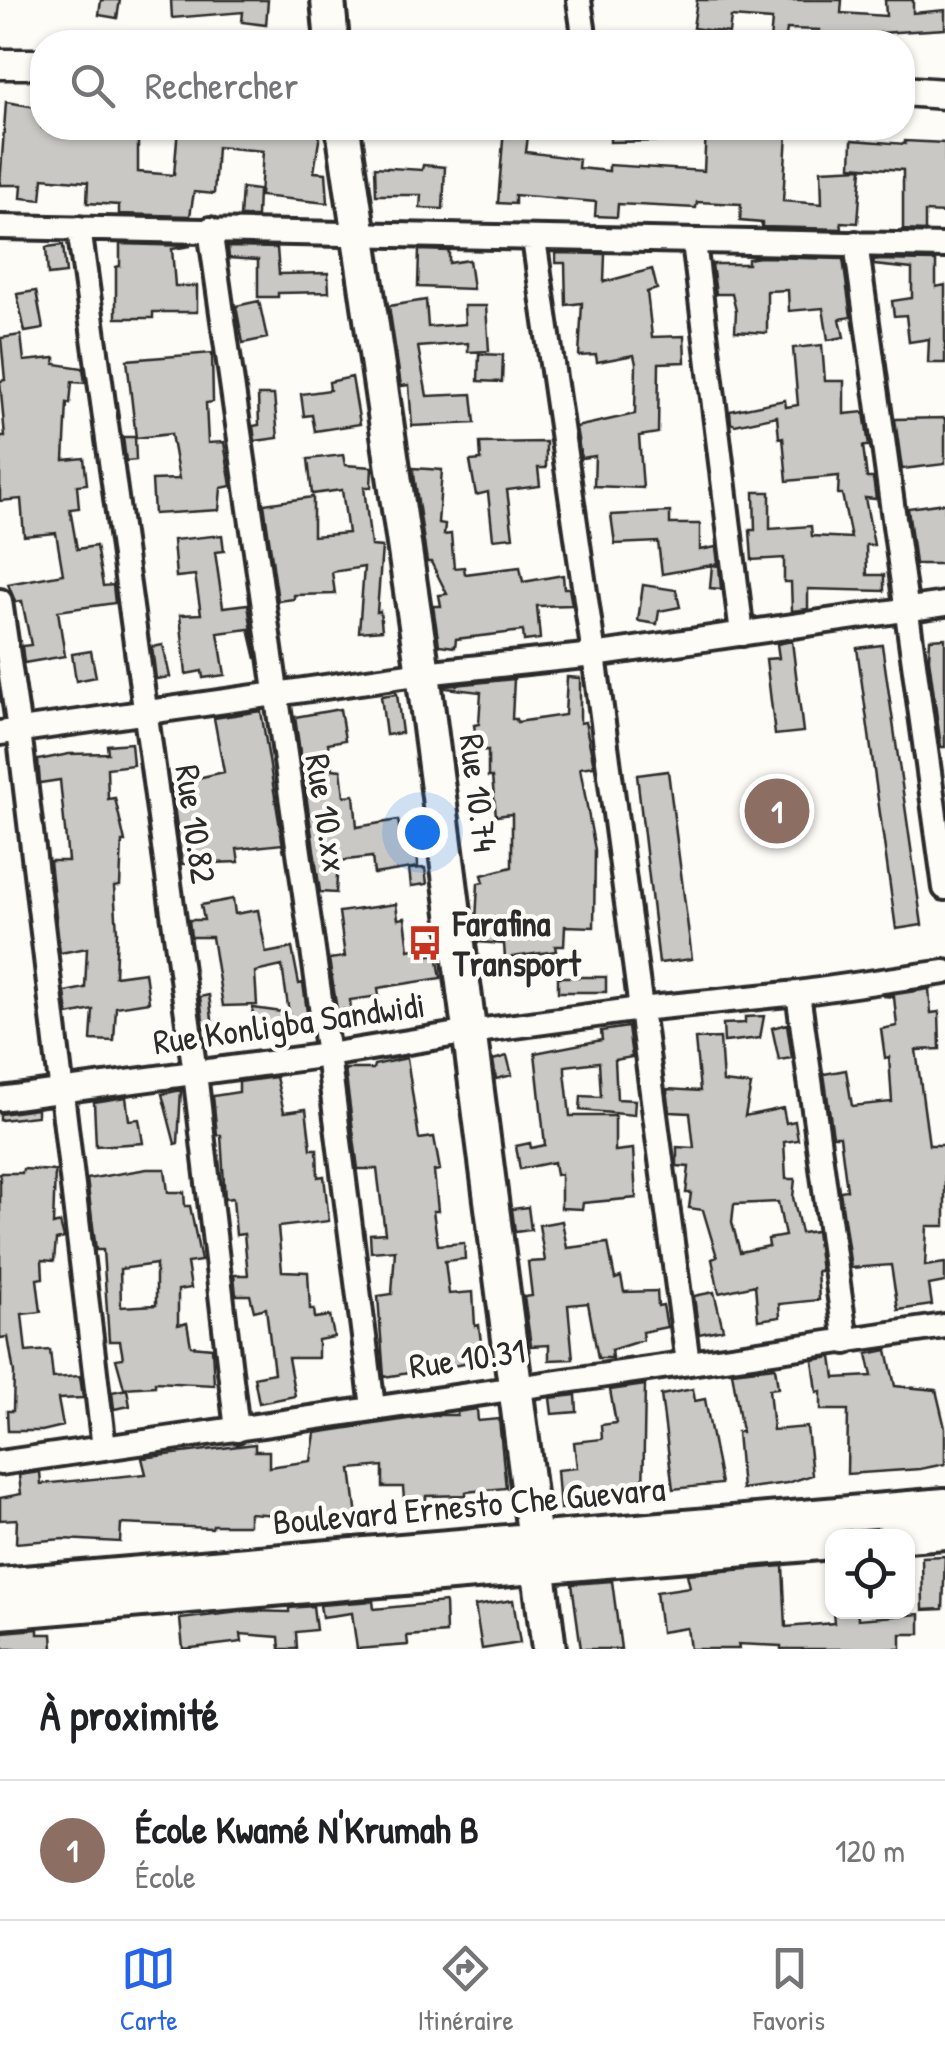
<!DOCTYPE html>
<html lang="fr">
<head>
<meta charset="utf-8">
<style>
  :root { --surface:#fff; --page:#f2f2f2; --text:#202124; --muted:#757577; --line:#e0e0e0; --accent:#2563eb }
  body { margin:0; font-family:"Patrick Hand",sans-serif; background:var(--page); color:var(--text) }
  .controls { position:absolute; right:30px; bottom:30px; display:grid; overflow:hidden; border-radius:20px; box-shadow:0 2px 8px #0004 }
  .controls button { width:90px; height:90px; display:grid; place-items:center; padding:0; border:0; border-bottom:2px solid var(--line); background:var(--surface); color:var(--text); font:50px sans-serif }
  .you { position:absolute; left:422px; top:832px; width:35px; height:35px; margin:-25px; border:8px solid #fff; border-radius:50%; background:#1a73e8; box-shadow:0 0 0 15px #1a73e833 }
  .badge { display:grid; place-items:center; width:65px; height:65px; border-radius:50%; background:var(--accent); color:#fff; font-size:32px; font-weight:700 }
  .pin { position:absolute; translate:-50% -50%; border:5px solid #fff; box-shadow:0 2px 10px #0006 }
  .list { margin:0; padding:0; list-style:none }
  h2 { display:flex; justify-content:space-between; align-items:center; height:130px; margin:0; padding:0 40px; font-size:42px }
  h2 small { font-size:32px; font-weight:400; color:var(--muted) }
  .list li { display:grid; grid-template-columns:65px 1fr auto; gap:30px; align-items:center; box-sizing:border-box; height:140px; padding:0 40px; border-top:2px solid var(--line) }
  .list b { display:block; font-size:38px; white-space:nowrap }
  .list p { margin:0; font-size:32px; white-space:nowrap; color:var(--muted) }
  .list em { font-size:32px; font-style:normal; color:var(--muted) }
  .icon { flex:none; width:55px; height:55px; fill:none; stroke:currentColor; stroke-width:2; stroke-linecap:round; stroke-linejoin:round }
  .map { position:relative; flex:none; width:945px; height:1649px; overflow:hidden }
  .search { position:absolute; background:var(--surface); box-shadow:0 2px 8px #0004; left:30px; right:30px; top:30px; height:110px; display:flex; align-items:center; gap:25px; box-sizing:border-box; padding:0 35px; border-radius:40px; color:var(--muted); font-size:38px }
  .sheet { height:270px; background:var(--surface) }
  nav { display:flex; justify-content:space-around; align-items:center; box-sizing:border-box; height:140px; border-top:2px solid var(--line); background:var(--surface); font-size:28px; color:var(--muted) }
  nav a { display:grid; justify-items:center; gap:5px }
  nav .on { color:var(--accent) }
  .map>svg:first-child { display:block }
</style>
</head>
<body>
<div class="map">
<svg width="945" height="1649" viewBox="0 0 945 1649">
  <rect width="100%" height="100%" fill="#fdfcf7"/>
  <filter id="ink" filterUnits="userSpaceOnUse"><feTurbulence type="fractalNoise" baseFrequency=".01" numOctaves="2"/><feDisplacementMap in="SourceGraphic" scale="20" xChannelSelector="R" yChannelSelector="G"/><feConvolveMatrix kernelMatrix="1 2 1 2 8 2 1 2 1" color-interpolation-filters="sRGB"/></filter>
  <g filter="url(#ink)">
    <path fill="#c9c8c4" stroke="#2b2b2b" stroke-width="2.5" fill-rule="evenodd" d="M101 0H120L117 18 99 15Z
      M171 0H268L266 25 242 22 243 12 172 18Z
      M697 0H842L841 13 886 16 885 0H913V13L945 10V29L880 33V42H819L820 30 787 29 785 42 770 41 772 20 731 17 729 33 693 28Z
      M6 102 42 108V128H138V172L174 175 178 128 243 130V128H321L314 172 326 173 328 203 260 196 263 151 217 147 214 194 194 192 190 216 119 214V205L87 203 88 182 43 178 41 200 21 198 22 185H0Z
      M504 128H529L526 152 579 159 578 168 609 171V165L704 171 706 128 787 133 783 201 822 204 821 170 862 168 858 223 841 222 842 229 762 227V223L740 221 741 204 697 202 696 208 618 204 617 217 595 216 596 202 515 195V204L498 203Z
      M610 128H665V141L610 142Z
      M852 140 905 144V141L945 143V213L925 212V231L903 230V170L851 166Z
      M423 165 445 167 443 209 420 208 421 195H376L375 167 422 170Z
      M242 188 258 190 257 217H240Z
      M120 244 191 246 172 249 175 286H197V312H153V318H116V267L120 266Z
      M63 245 66 273 48 275 46 247Z
      M228 247 277 248 279 274 328 273 329 292 278 293V297H258V260L229 258Z
      M419 250 449 251V263L469 260 473 289 418 287Z
      M556 253 605 254 604 282 652 269 657 289 647 292 652 337 684 336 685 362 659 363 658 433 639 436 643 488 594 486 595 456 581 458 576 427 635 414 636 364 634 355 597 362 596 355 579 356 582 303 566 305 565 263H556Z
      M760 257 843 259 851 317 840 319 844 337 828 340 823 308 789 311 788 290 767 291V333L735 331 736 311 732 294H716L712 264H748V259Z
      M873 260 936 261V287L945 285V363H928L929 339 909 342 906 315 894 316 892 301 912 298V269L874 265Z
      M36 291 43 329 25 332 17 294Z
      M426 300 428 327 465 324 464 306H486L489 351 468 352V343L418 347 427 396 472 394 475 423 412 426 409 385 401 386 389 306Z
      M259 301 267 338 243 343 236 306Z
      M21 335 24 361 55 358V364L83 368 85 383 72 382 70 404 67 403 64 460 84 458 87 484 77 485 79 508 70 509 77 549 96 546 103 586 113 585 115 603 58 611 65 656 24 663 22 646 31 645 22 601 15 602 8 584 63 574 56 533 24 536 21 499 0 501V437H5L0 381 5 380 1 338Z
      M822 345 825 381H844V414L864 412 869 446H863L867 478H873L876 499 865 498 874 545H866L867 575H884V591L808 589V609L792 611 791 582H784V558L752 560 750 530H755L754 492H770V529L811 526 812 536 851 538 842 494H838L839 476 787 481 783 437 779 438 777 416 735 425 731 423 730 411 785 400 786 407 798 405 793 348Z
      M212 353 213 402 206 403 208 443 224 442 231 486 221 488 219 510 154 514 152 480 179 479 171 434 136 438 127 360Z
      M479 354 503 355 502 382 478 381Z
      M352 377 360 424 315 431 312 415 304 416 301 394 330 390 329 382Z
      M258 395H274L278 438 255 441 253 426 259 425Z
      M945 418V464L902 469 895 419Z
      M123 437H135L136 460 126 461Z
      M546 442V468H538L540 486 507 490 513 537 493 539 488 492 476 495 470 461 481 460 480 443Z
      M343 455 345 465 372 467 371 487H364L371 546 382 547 377 612 380 611 382 630 359 632 364 567 332 572 335 594 294 595V599L278 601 264 504 313 497V536L348 533 342 490 312 494 308 459Z
      M413 468 442 470 438 523 445 524 444 535 451 534 454 568 464 567 465 574 520 567 523 582 563 575 564 588H569L572 605 537 606 540 639 524 641 523 631 456 639 455 647 439 645 433 606H441L439 595 447 594 431 562H427Z
      M945 503V564H915L908 508Z
      M670 512V524H700V550L716 547 718 564 662 574 658 542 615 544 611 515Z
      M222 535 224 551 215 552 223 607 248 604 256 659 249 629 218 633 225 675 203 678 202 671 186 674 180 615 201 614 195 575 176 577 173 540Z
      M712 565 719 566 721 589 710 588Z
      M643 585 676 590 680 607 659 611 657 624 638 621Z
      M945 638V747H941L929 659 930 639Z
      M792 641 803 732 775 735 766 659 779 658 777 644Z
      M163 645 170 677 156 679 152 647Z
      M882 645 922 925 896 929 857 648Z
      M91 651 96 677 76 681 72 654Z
      M567 677 580 678V723L585 722 594 766 580 768 595 850 594 927 565 926 564 946H555L556 951 505 958 504 944 478 942 476 922 478 883 484 882 482 875 512 867V814L496 816 492 777H488V750L478 751 474 725 479 724 481 692 445 688V686L514 679 512 719H516L517 722 565 715Z
      M397 694 402 733 386 735 381 696Z
      M340 709 345 740 328 743 332 769 341 770 344 796 354 795 357 827 398 820 400 832H417L418 867 374 874 372 857 338 861 336 893 320 892 295 717Z
      M261 711 284 852 282 844 237 849 239 862 182 864 171 784 224 772 214 718Z
      M131 743 133 765 107 768 108 799 115 798 125 842H122L120 886 114 887 117 932 115 976 145 972 149 1002 116 1007 114 1041 91 1040 93 1010 68 1015 65 992 85 988 87 948 60 953 50 861H68L60 780 40 783 38 760 69 754 108 753 107 745Z
      M668 771 692 959 659 963 637 775Z
      M425 868 427 884 411 886 409 869Z
      M233 899 235 914 258 910 266 953 292 948 299 984 303 983 309 1026 304 1030 291 1027 250 1030 253 1008 289 1013 282 966 255 972 257 1005 223 1006 212 937H191L189 920H204L201 905Z
      M396 904 398 919 405 918 409 950 429 946 430 955 437 954 441 978 378 988 379 996 350 1000 351 1009 337 1010 329 959 345 957 339 912Z
      M558 977H606V992H558Z
      M929 989 931 1013 939 1012 940 1049 916 1050 929 1145H945V1226H927L925 1266 945 1263V1282L929 1285 932 1305 898 1310 891 1265 851 1268 840 1191 847 1190 840 1136H833L824 1074 846 1070 852 1106 892 1102 889 1057 885 1058 881 1029 897 1026 894 997 883 996Z
      M209 995 213 1027 204 1028 200 997Z
      M764 1016 760 1038 724 1042 723 1024 745 1023V1017Z
      M787 1024 792 1058 779 1060 772 1028Z
      M628 1027 632 1057 615 1060 617 1099 635 1100 634 1115 580 1110 581 1096 601 1097 599 1062 565 1066V1072L570 1116H615V1151L633 1149 636 1198 583 1203 582 1209 561 1208V1174L556 1175 554 1162 520 1169 516 1146 530 1143 531 1148 545 1145 535 1053 602 1040 601 1031Z
      M720 1038 723 1082 751 1085 745 1116 783 1108 786 1123 795 1121 798 1140 784 1142 786 1179H795L793 1197 801 1233 816 1231 821 1271H817L819 1300 779 1304 780 1317 758 1320 755 1285 719 1293 712 1259 717 1257 703 1210 689 1208 691 1193H686L689 1167 677 1166V1147L694 1148 690 1113 670 1112 667 1089 700 1091 695 1039ZM778 1202 785 1236 768 1239 769 1246 740 1252 732 1222 734 1204Z
      M507 1056 512 1075 496 1079 493 1060Z
      M407 1058 419 1139 434 1137 440 1170 434 1171 438 1211H433L438 1245 464 1243 465 1259 445 1261 449 1294 473 1292 475 1326 479 1325 483 1361 384 1377 378 1296 392 1294 395 1250 371 1252 370 1234 385 1233 377 1169H358L345 1069H373L374 1065Z
      M276 1077 284 1112 306 1109 311 1149H317L318 1177 324 1176 329 1221 278 1227 282 1271 308 1272 310 1309H314L315 1318 330 1316 334 1337 318 1340V1358H288L295 1396 259 1403 254 1377 274 1373 266 1308 254 1311 250 1295H236L234 1275H248L244 1234 236 1235 233 1198 225 1199 221 1135H217L213 1096 239 1092V1082Z
      M181 1090 178 1143 175 1144 162 1094Z
      M126 1097 129 1120 139 1119 143 1143 96 1146 94 1102Z
      M37 1109V1116L0 1120V1114Z
      M23 1169 55 1171 53 1225 60 1223 64 1238 56 1240 54 1261 42 1260 43 1278 37 1279 41 1312 22 1314 26 1352 50 1350 53 1378 80 1376 83 1398 58 1399 63 1426 42 1431H8L7 1411H13L14 1373 8 1337 0 1338V1173H22Z
      M147 1169H165L168 1192H184L185 1206H190L201 1261 187 1263 191 1288 178 1290V1325L187 1323 191 1346 212 1348 214 1385 155 1382V1386L124 1388 116 1359 123 1358 120 1341H109L103 1250H96L87 1179ZM156 1264V1305L121 1307 120 1269Z
      M528 1207 531 1230 515 1232 512 1209Z
      M562 1221 567 1248 608 1243 615 1279 621 1277 624 1292 657 1291 658 1306 663 1305 667 1327 642 1332 643 1340 611 1350 612 1358H598L588 1303 568 1305 573 1359 549 1360V1345L531 1346 524 1297 532 1296 528 1262 545 1261 539 1225Z
      M714 1292 723 1329 699 1334 694 1296Z
      M887 1350 895 1386 936 1390 945 1428V1464L920 1469 847 1474 848 1410H821V1391L817 1392 813 1360 832 1357 835 1378 872 1376 867 1354Z
      M775 1367 778 1388 769 1389 773 1430 807 1427 812 1475 787 1483 742 1489 737 1432H742L732 1372Z
      M645 1385 643 1497 621 1496V1501L560 1509 557 1470 577 1468 574 1442 602 1439 601 1425 616 1423 610 1390Z
      M127 1389 130 1406 114 1409 112 1392Z
      M693 1389 695 1401 705 1399 721 1484 673 1489 661 1395Z
      M576 1395 577 1412 552 1414 550 1398Z
      M477 1409 478 1421 499 1419 506 1488 466 1492V1495L426 1496V1509L405 1511 403 1487H383V1466L351 1469 358 1524 338 1527V1522L294 1526 293 1516 249 1513V1525H213L212 1528 121 1524 120 1542 63 1539 16 1543 17 1519 0 1520V1498L21 1494 19 1475 40 1472 41 1484 146 1474 142 1458 255 1444V1451H269V1467L311 1461 315 1433 434 1415H457V1412Z
      M945 1556 943 1609 923 1610 922 1557Z
      M783 1566 786 1627 834 1623 833 1612H857L858 1619 920 1614V1634H901V1649H781V1646L738 1644 739 1649H690L687 1628 661 1632 656 1592 690 1587 687 1574Z
      M612 1581 621 1649H581L572 1584Z
      M513 1600 520 1643 482 1649 475 1606Z
      M373 1601 374 1609 445 1602 446 1633 407 1636 408 1645 357 1649 352 1613 322 1617 320 1605Z
      M313 1606 316 1630 296 1632 297 1649H280L279 1637 241 1634 242 1642 183 1649 180 1619 248 1611 289 1612V1608Z
      M38 1629V1634H52L53 1649H3L2 1632Z"/>
    <g fill="none" stroke-linecap="round" stroke-linejoin="round">
      <defs>
        <path id="minor" d="M579 0 585 42
          M0 227 945 246
          M79 228 195 1073 237 1430
          M210 229 328 1055 373 1407
          M534 239 594 655 688 1363
          M694 242 742 634
          M856 243 945 888
          M0 601 19 730 104 1448
          M0 733 423 673 594 655 945 604
          M798 993 846 1342
          M0 1099 328 1055 470 1032 640 1009 798 993 945 972
          M0 1463 945 1326"/>
        <path id="tertiary" d="M0 64H42
          M902 91 945 94"/>
        <path id="secondary" d="M328 0 332 42
          M343 128 423 673 549 1649
          M893 1536 945 1532
          M0 1585 945 1505
          M0 1612 832 1542"/>
      </defs>
      <use href="#minor" stroke="#2b2b2b" stroke-width="30"/>
      <use href="#tertiary" stroke="#2b2b2b" stroke-width="35"/>
      <use href="#secondary" stroke="#2b2b2b" stroke-width="40"/>
      <use href="#minor" stroke="#fdfcf7" stroke-width="22"/>
      <use href="#tertiary" stroke="#fdfcf7" stroke-width="28"/>
      <use href="#secondary" stroke="#fdfcf7" stroke-width="32"/>
    </g>
  </g>
  <defs>
    <symbol id="bus-bare" viewBox="-9 -9 18 18"><path d="M-5-6H5V4H4V6H2V4H-2V6H-4V4H-5ZM-3.5-4V0h7V-4ZM-3.5 1.2v1.5H-2V1.2ZM2 1.2v1.5H3.5V1.2Z" fill="#c8321e" stroke="#fdfcf7" stroke-width="2.5" paint-order="stroke"/></symbol>
  </defs>
  <g fill-rule="evenodd">
    <use href="#bus-bare" x="400" y="918" width="50" height="50"/>
  </g>
  <g text-anchor="middle" dominant-baseline="central" stroke-width="9" stroke-linejoin="round" paint-order="stroke">
    <g font-size="35" fill="#2b2b2b" stroke="#fdfcf7">
      <text transform="translate(479 793) rotate(83)">Rue 10.74</text>
      <text transform="translate(327 813) rotate(81)">Rue 10.xx</text>
      <text transform="translate(196 824) rotate(82)">Rue 10.82</text>
      <text transform="translate(289 1023) rotate(-8)">Rue Konligba Sandwidi</text>
      <text transform="translate(467 1358) rotate(-8)">Rue 10.31</text>
      <text transform="translate(469 1505) rotate(-5)">Boulevard Ernesto Che Guevara</text>
    </g>
    <g font-size="35" font-weight="bold" fill="#2b2b2b" stroke="#fdfcf7" text-anchor="start">
      <text x="453" y="923">Farafina<tspan x="453" dy="40">Transport</tspan></text>
    </g>
  </g>
</svg>
<div class="controls">
<button><svg class="icon" aria-label="locate" viewBox="0 0 24 24"><circle cx="12" cy="12" r="6"/><path d="M12 2v4M12 18v4M2 12h4M18 12h4"/></svg></button>
</div>
<div class="you"></div>
<div class="pin badge" style="left:777px;top:811px;background:#8d6e63">1</div>
<div class="search"><svg class="icon" aria-label="search" viewBox="0 0 24 24"><circle cx="10" cy="10" r="6"/><path d="M15 15l6 6"/></svg>Rechercher</div>
</div>
<section class="sheet">
<h2>À proximité<small></small></h2>
<ul class="list">
<li><span class="badge" style="background:#8d6e63">1</span><div><b>École Kwamé N'Krumah B</b><p>École</p></div><em>120 m</em></li>
</ul>
</section>
<nav>
<a class="on"><svg class="icon" aria-label="map" viewBox="0 0 24 24"><path d="M3 6l6-2 6 2 6-2v14l-6 2-6-2-6 2zM9 4v14M15 6v14"/></svg>Carte</a>
<a><svg class="icon" aria-label="directions" viewBox="0 0 24 24"><path d="M12 3l9 9-9 9-9-9zM9 14v-3h6M13 9l2 2-2 2"/></svg>Itinéraire</a>
<a><svg class="icon" aria-label="saved" viewBox="0 0 24 24"><path d="M7 4h10v16l-5-4-5 4z"/></svg>Favoris</a>
</nav>
</body>
</html>
